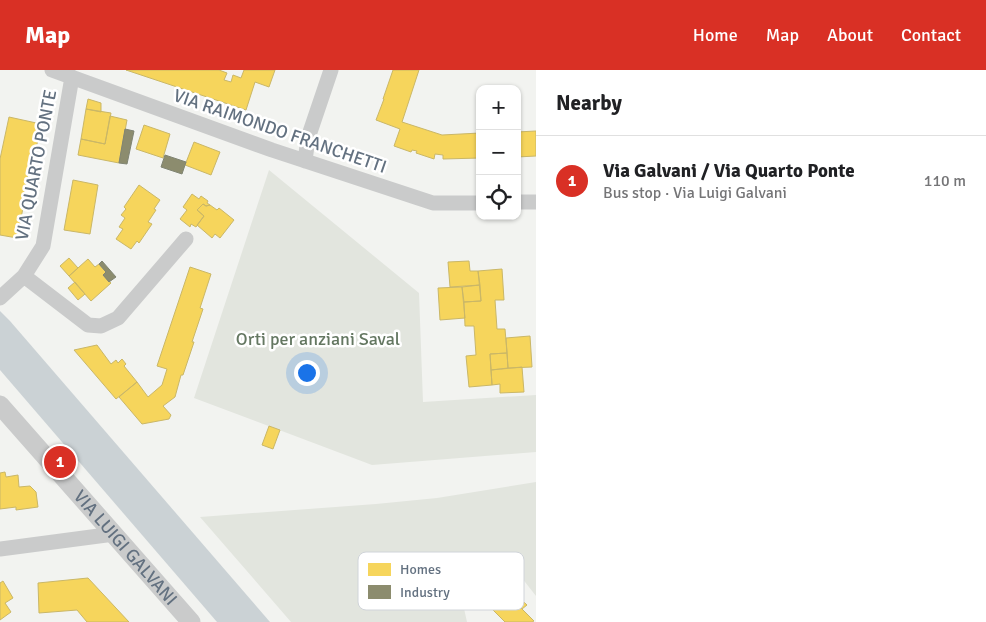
<!DOCTYPE html>
<html lang="en">
<head>
<meta charset="utf-8">
<style>
  :root { --surface:#fff; --page:#f6f6f6; --text:#202124; --muted:#757577; --line:#e0e0e0; --accent:#d93025 }
  body { margin:0; font-family:Signika,sans-serif; background:var(--page); color:var(--text) }
  .controls { position:absolute; right:15px; top:15px; display:grid; overflow:hidden; border-radius:10px; box-shadow:0 1px 4px #0004 }
  .controls button { width:45px; height:45px; display:grid; place-items:center; padding:0; border:0; border-bottom:1px solid var(--line); background:var(--surface); color:var(--text); font:25px sans-serif }
  .you { position:absolute; left:306px; top:302px; width:18px; height:18px; margin:-12px; border:4px solid #fff; border-radius:50%; background:#1a73e8; box-shadow:0 0 0 8px #1a73e833 }
  .badge { display:grid; place-items:center; width:32px; height:32px; border-radius:50%; background:var(--accent); color:#fff; font-size:16px; font-weight:700 }
  .pin { position:absolute; translate:-50% -50%; border:2px solid #fff; box-shadow:0 1px 5px #0006 }
  .list { margin:0; padding:0; list-style:none }
  h2 { display:flex; justify-content:space-between; align-items:center; height:65px; margin:0; padding:0 20px; font-size:21px }
  h2 small { font-size:16px; font-weight:400; color:var(--muted) }
  .list li { display:grid; grid-template-columns:32px 1fr auto; gap:15px; align-items:center; box-sizing:border-box; height:90px; padding:0 20px; border-top:1px solid var(--line) }
  .list b { display:block; font-size:19px; white-space:nowrap }
  .list p { margin:0; font-size:16px; white-space:nowrap; color:var(--muted) }
  .list em { font-size:16px; font-style:normal; color:var(--muted) }
  .icon { flex:none; width:28px; height:28px; fill:none; stroke:currentColor; stroke-width:2; stroke-linecap:round; stroke-linejoin:round }
  .map { position:relative; flex:none; width:536px; height:552px; overflow:hidden }
  header { display:flex; align-items:center; gap:30px; box-sizing:border-box; height:70px; padding:0 25px; background:var(--accent); color:#fff }
  header strong { font-size:24px }
  nav { display:flex; gap:28px; margin-inline-start:auto; font-size:18px }
  main { display:flex }
  aside { flex:1; background:var(--surface) }
  .map>svg:first-child { display:block }
</style>
</head>
<body>
<header>
<strong>Map</strong>
<nav><a>Home</a><a>Map</a><a>About</a><a>Contact</a></nav>
</header>
<main>
<div class="map">
<svg width="536" height="552" viewBox="0 0 536 552">
  <rect width="100%" height="100%" fill="#f2f3f0"/>
  <path fill="#e2e5de" d="M269 100 419 223 423 332 536 325V382L372 395 194 328Z
    M536 412V526L518 503 461 525 467 552H291L200 447 376 434 437 428Z"/>
  <path fill="#cbd2d5" d="M0 241 10 251 270 552H217L0 300Z"/>
  <path fill="#f6d55c" stroke="#cab767" d="M126 0H219L227 3 224 10 231 12 233 5 241 8 244 0H275L269 17 255 12 246 40Z
    M393 0H419L402 52 442 65 480 63V88L443 89V85L435 84 434 89 416 83 417 81 412 80 411 82 394 76 400 59 376 50 384 29H383Z
    M88 29 101 33V42L86 39Z
    M86 39 111 43 105 74 81 69Z
    M110 46 127 50 119 93 78 85 81 69 105 74Z
    M9 47 41 54 33 94H30L23 128H25L17 168 0 165V89Z
    M144 55 170 64 163 88 136 79Z
    M536 61V86L517 87V62Z
    M194 72 220 82 211 105 185 95Z
    M73 110 98 115 90 164 64 160Z
    M139 115 160 130 154 139 156 140 148 152 152 154 139 173 137 171 131 179 116 169 123 159 119 157 125 148 121 145 126 139 124 137Z
    M192 124 199 129 201 126 208 131 207 133 210 135 206 136 203 134 197 140 204 146 196 157 191 154 190 157 180 149 187 140 183 137Z
    M203 134 206 136 210 135 217 140 219 138 234 150 220 168 215 164 212 168 197 155 204 146 197 140Z
    M69 188 78 198 69 206 60 196Z
    M88 189 95 197 99 194 106 202 103 205 111 213 91 231 69 206Z
    M469 191 470 201H478L480 215 450 217 448 192Z
    M190 197 211 204 200 238 203 239 192 272H194L183 305H181L175 327 163 336 171 345 169 349 142 354 119 327 137 312 148 327 162 315 167 299 157 296Z
    M502 199 504 230H495L497 259H505L507 283 490 284 492 315 469 317 466 286 476 285 474 256H465L464 232 481 231 478 201Z
    M75 212 85 224 78 230 68 218Z
    M480 215 481 231 464 232 462 217Z
    M462 217 465 248 440 250 438 218Z
    M530 266 532 297 508 298 506 268Z
    M97 275 111 294 116 290 118 293 122 289 126 294 124 296 137 312 116 329 74 280Z
    M507 283 508 298 491 300 490 284Z
    M522 297 524 322 500 323V314L492 315 491 300Z
    M269 356 280 360 273 379 262 375Z
    M5 402 6 407 18 405 19 417 30 416 36 422 38 437 16 440V437L0 439V403Z
    M88 508 129 552H87L77 540 39 543 38 513Z
    M3 511 13 528 5 533 11 542 0 550V513Z
    M505 514 527 535 522 539 501 518Z
    M501 518 534 551 532 552H505L486 533Z"/>
  <path fill="#8c8c6e" stroke="#808473" d="M125 59 134 61 127 94 119 93Z
    M165 85 186 92 182 104 161 97Z
    M102 191 116 207 109 212 103 205 106 202 99 194Z"/>
  <g fill="none" stroke-linecap="round" stroke-linejoin="round">
    <path stroke="#cacbcb" stroke-width="15" d="M52 0 272 80 433 133H480
      M305 91 308 68 331 0
      M517 132H536
      M24 206 88 255 101 256 118 248 186 169
      M0 228 24 206 43 176 72 7
      M0 479 114 464"/>
    <path stroke="#cacbcb" stroke-width="19" id="s1" d="M0 335 191 552"/>
  </g>
  <g text-anchor="middle" dominant-baseline="central" stroke-width="5" stroke-linejoin="round" paint-order="stroke">
    <g font-size="18" fill="#637180" stroke="#fff">
      <text transform="translate(280 61) rotate(19)">VIA RAIMONDO FRANCHETTI</text>
      <text transform="translate(36 95) rotate(-79)">VIA QUARTO PONTE</text>
      <text stroke="none"><textPath href="#s1" startOffset="190">VIA LUIGI GALVANI</textPath></text>
    </g>
    <g font-size="18" fill="#647761" stroke="#fff">
      <text x="318" y="269">Orti per anziani Saval</text>
    </g>
  </g>
  <rect x="358" y="482" width="166" height="58" rx="8" fill="#fff" stroke="#d0d4d9" stroke-width="1"/>
  <rect x="368" y="493" width="23" height="13" fill="#f6d55c"/>
  <rect x="368" y="515" width="23" height="14" fill="#8c8c6e"/>
  <g font-size="14" fill="#637180">
    <text x="400" y="504">Homes</text>
    <text x="400" y="527">Industry</text>
  </g>
</svg>
<div class="controls">
<button>+</button>
<button>−</button>
<button><svg class="icon" aria-label="locate" viewBox="0 0 24 24"><circle cx="12" cy="12" r="6"/><path d="M12 2v4M12 18v4M2 12h4M18 12h4"/></svg></button>
</div>
<div class="you"></div>
<div class="pin badge" style="left:60px;top:392px">1</div>
</div>
<aside>
<h2>Nearby<small></small></h2>
<ul class="list">
<li><span class="badge">1</span><div><b>Via Galvani / Via Quarto Ponte</b><p>Bus stop · Via Luigi Galvani</p></div><em>110 m</em></li>
</ul>
</aside>
</main>
</body>
</html>
